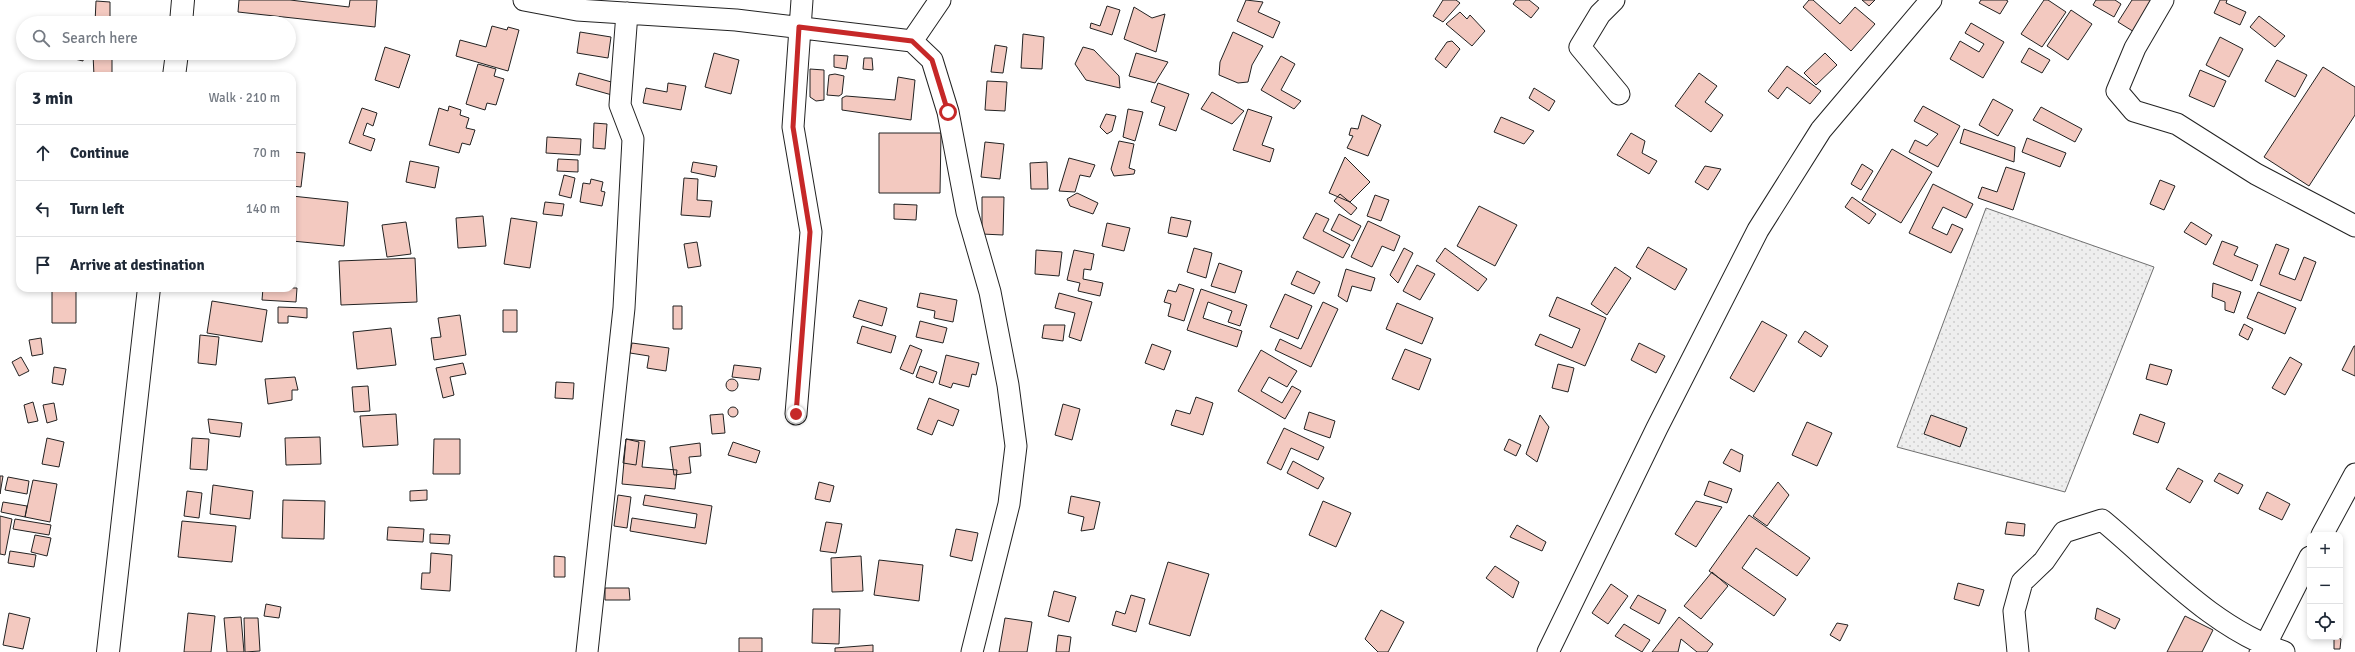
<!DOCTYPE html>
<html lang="en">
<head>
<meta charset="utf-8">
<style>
  :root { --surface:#fff; --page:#f6f6f7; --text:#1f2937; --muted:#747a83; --line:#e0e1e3 }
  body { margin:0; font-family:Signika,sans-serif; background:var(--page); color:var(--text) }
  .controls { position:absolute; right:12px; bottom:12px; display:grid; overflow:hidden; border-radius:8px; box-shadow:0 2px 6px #0003 }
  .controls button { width:36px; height:36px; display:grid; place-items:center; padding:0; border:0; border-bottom:1px solid var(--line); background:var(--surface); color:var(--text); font:20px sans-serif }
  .stop { position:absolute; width:12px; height:12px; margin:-9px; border:3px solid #c62828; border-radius:50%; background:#fff }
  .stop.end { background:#c62828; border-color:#fff; box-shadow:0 1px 4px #0008 }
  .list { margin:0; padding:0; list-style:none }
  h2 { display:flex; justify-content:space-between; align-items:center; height:52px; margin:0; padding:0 16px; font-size:17px }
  h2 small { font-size:13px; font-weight:400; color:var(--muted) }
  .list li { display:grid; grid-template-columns:26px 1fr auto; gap:12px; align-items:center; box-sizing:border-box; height:56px; padding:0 16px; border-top:1px solid var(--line) }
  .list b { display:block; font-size:15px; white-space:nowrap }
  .list em { font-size:13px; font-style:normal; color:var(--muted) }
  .icon { flex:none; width:22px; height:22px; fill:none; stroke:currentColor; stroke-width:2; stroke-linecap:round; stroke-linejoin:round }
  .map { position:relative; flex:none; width:2355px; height:652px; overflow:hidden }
  .search { position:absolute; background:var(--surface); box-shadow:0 2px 6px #0003; left:16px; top:16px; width:280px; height:44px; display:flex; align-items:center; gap:10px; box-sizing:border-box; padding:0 14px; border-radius:22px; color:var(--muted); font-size:15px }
  .panel { position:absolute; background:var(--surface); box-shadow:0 2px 6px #0003; left:16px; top:72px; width:280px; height:220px; border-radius:12px }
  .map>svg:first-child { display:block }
</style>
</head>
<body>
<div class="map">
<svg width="2355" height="652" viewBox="0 0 2355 652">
  <defs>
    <pattern id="grass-dots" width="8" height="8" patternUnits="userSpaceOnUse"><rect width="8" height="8" fill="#eee"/><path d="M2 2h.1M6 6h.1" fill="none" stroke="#ccc" stroke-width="1.8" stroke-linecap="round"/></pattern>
  </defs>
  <rect width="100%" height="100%" fill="#fff"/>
  <path fill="url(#grass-dots)" stroke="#6f6f6f" d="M1986 208 2154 267 2065 492 1897 447Z"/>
  <path fill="#f3c9c0" stroke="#222" d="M239 0H290L349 7 350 0H377L375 27 238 12Z
    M1246 0 1263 2 1258 12 1280 22 1273 38 1237 21Z
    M1443 0H1456L1460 3 1443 22 1433 16Z
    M1516 0H1529L1539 8 1531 18 1513 4Z
    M1809 0H1813L1840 24 1855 7 1875 24 1851 51 1803 7Z
    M1862 0H1875L1869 6Z
    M1981 0H2006L2008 1 2000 14 1979 3Z
    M2044 0H2048L2066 12 2042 47 2021 34Z
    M2096 0H2115L2121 4 2114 17 2093 5Z
    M2132 0H2162L2139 35 2118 22Z
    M2220 0H2227L2226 3 2246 12 2240 25 2214 13Z
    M96 1 110 2V23H95Z
    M1107 6 1120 10 1112 35 1090 28 1091 23 1100 26Z
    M1134 7 1152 18 1165 14 1156 52 1124 39Z
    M2071 10 2092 24 2068 60 2047 46Z
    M1460 12 1467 19 1470 15 1485 31 1472 46 1446 24Z
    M2259 16 2285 36 2275 47 2250 27Z
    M1971 23 2004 42 1983 78 1950 59 1960 41 1979 52 1984 44 1965 33Z
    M492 26 507 30 508 27 519 30 508 71 456 56 460 40 486 47Z
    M580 32 611 37 608 58 577 53Z
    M1233 32 1263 46 1252 65 1248 82 1238 83 1219 75 1220 62Z
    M1023 34 1044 37 1042 69 1021 68Z
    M2220 37 2243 49 2229 77 2206 65Z
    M1452 41 1460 49 1446 68 1435 59 1447 42Z
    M995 45 1007 47 1003 73 991 72Z
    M385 47 410 55 399 88 375 80Z
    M1083 47 1094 50 1119 76 1120 88 1086 80 1075 64Z
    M2029 48 2050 60 2042 73 2021 62Z
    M67 53H84L83 61 66 57Z
    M112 53V76H94L93 54Z
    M714 53 739 60 731 94 705 87Z
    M1136 53 1168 62 1155 83 1129 76Z
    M1825 53 1837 65 1816 85 1804 73Z
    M834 55 848 56 846 69 834 67Z
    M1281 56 1295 64 1281 90 1301 101 1294 109 1261 90Z
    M864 58H872L873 70 863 69Z
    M2277 60 2307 75 2295 97 2265 81Z
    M478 64 496 69 494 76 504 79 496 105 487 103 485 110 466 104Z
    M1787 66 1821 91 1810 104 1787 87 1778 99 1768 91Z
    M2323 67 2355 87V115L2309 186 2264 157Z
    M810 69 824 70V100L816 101 810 97Z
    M2200 70 2226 81 2214 107 2189 96Z
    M579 73 615 83 612 95 576 85Z
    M1699 73 1717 86 1705 102 1723 115 1711 132 1675 106Z
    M835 74 844 76 842 94 839 96 827 95 829 75Z
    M898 77 915 80 911 120 842 110V98L846 96 895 100Z
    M987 81 1007 82 1005 111 985 110Z
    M668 83 686 86 681 110 643 103 646 88 667 92Z
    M1158 83 1189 94 1176 131 1159 125 1165 107 1151 102Z
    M1534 88 1555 101 1549 111 1529 98Z
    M1212 92 1244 111 1232 124 1201 109Z
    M1993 99 2013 110 1998 136 1979 125Z
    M449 106 461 110 460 115 469 118 466 128 475 130 470 145 462 143 459 153 429 145 439 108 448 111Z
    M1923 106 1960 126 1938 167 1909 152 1915 140 1927 146 1938 134 1914 121Z
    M2041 107 2082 129 2075 142 2033 120Z
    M362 108 377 113 373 126 367 123 363 135 375 139 371 151 349 143Z
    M1128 109 1143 112 1135 141 1123 137Z
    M1248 109 1272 117 1262 145 1274 149 1270 162 1233 150Z
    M1106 114 1116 116 1112 131 1107 134 1100 127Z
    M1362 115 1381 125 1368 156 1347 148 1353 136 1349 135 1351 128 1358 129Z
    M1501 117 1534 131 1524 144 1494 132Z
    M594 123 607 124 605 149 593 148Z
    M1964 129 2015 147 2014 162 1960 143Z
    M879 133H941L940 193H879Z
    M1631 133 1645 141 1642 153 1657 161 1649 174 1617 155Z
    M547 137 581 139 580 155 546 153Z
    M2027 138 2066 153 2060 167 2022 152Z
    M1119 141 1134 144 1129 168 1135 170 1134 174 1114 176 1111 169Z
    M985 142 1004 144 1000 179 981 177Z
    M1892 149 1932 172 1901 223 1862 200Z
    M292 152 305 153 301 187 292 186Z
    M1345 157 1370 182 1350 202 1329 193Z
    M1069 158 1095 165 1090 177 1080 175 1075 192 1059 191Z
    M558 159 578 160V172L557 171Z
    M410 161 439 167 435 188 406 182Z
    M693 162 717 166 715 177 691 172Z
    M1047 162 1048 189H1031L1030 163Z
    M1862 164 1873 171 1861 190 1851 184Z
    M1705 166 1721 169 1708 190 1695 182Z
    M2006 167 2025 173 2013 210 1978 198 1982 187 1997 192Z
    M564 175 575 178 571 198 559 195Z
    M684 178 698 179 697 200 712 201 710 217 681 215Z
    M591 179 603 182 601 191 605 192 602 206 580 202 583 183 590 184Z
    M2160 180 2175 186 2164 210 2150 204Z
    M1933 184 1973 204 1966 218 1943 207 1932 228 1947 235 1952 224 1963 229 1951 253 1909 233Z
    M1077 193 1098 203 1093 214 1070 206 1067 199Z
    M1340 194 1357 208 1351 215 1334 201Z
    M1375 195 1389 200 1381 221 1367 216Z
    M292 196 348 202 344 246 292 241Z
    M982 197H1004L1003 235 982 234Z
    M1852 197 1876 214 1869 224 1845 207Z
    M545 202 564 204 562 216 543 214Z
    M894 204 917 205 916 220 894 219Z
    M1479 206 1517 225 1495 266 1457 246Z
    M1316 213 1329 219 1323 231 1350 245 1343 258 1303 238Z
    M1339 214 1361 226 1353 241 1331 230Z
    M483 216 486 246 458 248 456 218Z
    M1171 217 1191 221 1187 237 1168 233Z
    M511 218 537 222 530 268 504 264Z
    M1368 221 1400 236 1394 251 1382 246 1372 267 1351 257Z
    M406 222 411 254 387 257 382 225Z
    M2191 222 2212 235 2206 245 2184 232Z
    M1107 223 1130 228 1124 251 1102 246Z
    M2222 241 2238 247 2234 255 2258 265 2252 281 2213 264Z
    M697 242 701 266 688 268 684 244Z
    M2276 244 2289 249 2279 274 2295 280 2304 257 2316 262 2301 301 2260 285Z
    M1648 247 1687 269 1675 290 1636 267Z
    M1194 248 1212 253 1206 278 1187 272Z
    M1404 248 1413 253 1398 283 1390 275Z
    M1445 248 1487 279 1478 291 1436 261Z
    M1036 250 1062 252 1059 276 1035 274Z
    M1074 250 1094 254 1091 270 1084 269 1083 279 1103 283 1100 296 1078 291 1080 283 1067 280Z
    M415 258 417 302 341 305 339 261Z
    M1219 263 1242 271 1235 293 1211 286Z
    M1417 265 1435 274 1420 300 1403 291Z
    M1615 267 1631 278 1607 315 1591 304Z
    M1346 269 1375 278 1371 291 1352 286 1347 302 1338 296Z
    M1297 271 1320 282 1314 294 1291 284Z
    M2213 283 2241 292 2234 313 2225 310V302L2212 297Z
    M1179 284 1194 289 1184 321 1168 316 1171 304 1164 302 1168 290 1176 292Z
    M263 288H297L296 302 262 300Z
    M52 289H76V323H52Z
    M1201 289 1247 305 1240 326 1228 322 1232 311 1208 302 1203 318 1242 331 1237 347 1187 330Z
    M2258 292 2296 308 2285 334 2247 318Z
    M920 293 957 300 953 322 934 318 935 311 917 307Z
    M1059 293 1092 302 1081 341 1069 337 1075 313 1055 308Z
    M1285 294 1312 306 1298 339 1270 327Z
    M1557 297 1606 318 1585 366 1535 345 1540 334 1572 348 1580 329 1549 316Z
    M859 300 887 308 882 326 853 317Z
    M212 301 267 310 262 342 207 333Z
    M1323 302 1338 309 1311 367 1275 350 1280 339 1301 349Z
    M1397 303 1433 318 1422 344 1386 329Z
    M673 306H682V329H673Z
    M278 307 307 308V318L288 316V323H278Z
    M503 310H517V332H503Z
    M460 315 466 355 434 360 431 338 441 337 438 318Z
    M920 321 947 328 943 343 916 337Z
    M1762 321 1787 335 1754 392 1730 378Z
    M2244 324 2253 329 2248 340 2239 335Z
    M1044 325H1065L1063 341 1042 338Z
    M862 326 896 336 891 353 857 343Z
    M391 328 396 365 357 369 353 332Z
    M1805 331 1828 346 1821 357 1798 342Z
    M200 335 219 337 216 365 198 363Z
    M41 338 43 354 32 356 29 340Z
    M632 343 669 348 666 371 647 368 649 356 630 353Z
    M1639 343 1665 356 1656 373 1631 360Z
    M1152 344 1171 351 1164 370 1145 363Z
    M910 345 922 350 913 374 900 369Z
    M2354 346H2355V376L2342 370Z
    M1405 349 1431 359 1419 390 1392 379Z
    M1261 350 1297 371 1287 387 1269 377 1261 391 1282 403 1292 386 1301 391 1285 419 1238 391Z
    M946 355 979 363 976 375 972 374 969 387 953 383 951 388 939 384Z
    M21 357 29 371 19 376 12 362Z
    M2290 357 2302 364 2285 395 2272 388Z
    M463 363 466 374 450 377 454 395 443 398 436 368Z
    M1558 364 1574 368 1568 392 1552 388Z
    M2150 364 2172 370 2167 385 2146 379Z
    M734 365 761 368 759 380 732 377Z
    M920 366 937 372 933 383 916 377Z
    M54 367 66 369 63 385 52 383Z
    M295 377 298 390H292V400L268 404 265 379Z
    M726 385a6 6 0 1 1 12 0a6 6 0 1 1-12 0Z
    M556 382 574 383 573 399 555 398Z
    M368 386 370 411 354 412 352 387Z
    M1196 397 1213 403 1203 435 1171 425 1176 410 1190 414Z
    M929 398 959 410 953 426 938 420 932 435 917 429Z
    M33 402 38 421 28 423 24 405Z
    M54 403 57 420 47 423 43 405Z
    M1063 404 1080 409 1072 440 1055 435Z
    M728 412a5 5 0 1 1 10 0a5 5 0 1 1-10 0Z
    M1309 412 1335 421 1330 438 1304 429Z
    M396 414 398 445 363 447 360 416Z
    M723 414 725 433 712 434 710 415Z
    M2140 414 2165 423 2158 443 2133 434Z
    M1540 415 1549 427 1537 462 1526 454Z
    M1931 415 1967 428 1960 447 1924 434Z
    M208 419 242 423 240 437 210 433Z
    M1807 422 1832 433 1817 466 1792 455Z
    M1284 428 1324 447 1318 460 1291 448 1281 470 1267 463Z
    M320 437 321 464 286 465 285 438Z
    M47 438 64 442 59 467 42 464Z
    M192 438 209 439 207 470 190 469Z
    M434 439H460V474H433Z
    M626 439 639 442 636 465 623 463Z
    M626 439 645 441 642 467 677 470 675 489 622 484Z
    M1509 439 1521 445 1516 456 1504 450Z
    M733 442 760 451 756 463 728 455Z
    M700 443 701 456 689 457 691 473 674 475 670 447Z
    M1731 449 1743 455 1740 472 1723 463Z
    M1293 461 1324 478 1318 489 1287 473Z
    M2178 468 2203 481 2190 503 2166 489Z
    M2219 473 2243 485 2238 494 2214 481Z
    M0 476H3L0 494Z
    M8 477 29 481 27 494 5 490Z
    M33 480 57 484 50 522 25 517Z
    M1709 481 1732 489 1727 503 1704 495Z
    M819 482 834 486 830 502 815 499Z
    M1778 482 1789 495 1767 526 1753 516Z
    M213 485 253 491 250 519 210 514Z
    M427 490V500L410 501V491Z
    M187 491 202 493 199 518 184 516Z
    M2267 492 2290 504 2282 520 2259 509Z
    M618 495 631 497 627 528 614 526Z
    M645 495 712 506 706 544 630 531 632 518 695 528 697 514 643 505Z
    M1071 496 1100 502 1094 529 1081 531 1084 517 1068 513Z
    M283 500 325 501 324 539 282 538Z
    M1323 501 1351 513 1336 547 1309 535Z
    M1696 501 1722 507 1696 547 1675 534Z
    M3 502 27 506 25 517 1 512Z
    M1749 515 1810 558 1797 576 1756 548 1742 568 1786 599 1774 616 1709 571Z
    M0 516 12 519 5 555 0 554Z
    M15 519 51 525 49 535 13 529Z
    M182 521 236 526 232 562 178 557Z
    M826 522 842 524 836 553 820 551Z
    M2007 522 2025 524 2024 536 2005 534Z
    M1517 525 1546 542 1542 551 1510 537Z
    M388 527 424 529 423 542 387 540Z
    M956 529 978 533 972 561 950 556Z
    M430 534 450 535 449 544 430 543Z
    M35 535 51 538 47 556 31 552Z
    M10 551 36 555 34 567 8 563Z
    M431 553 452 555 450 591 421 589 422 573H430Z
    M554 556 565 557V577H554Z
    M861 556 863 591 832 592 831 558Z
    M879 560 923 565 919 601 874 595Z
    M1168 562 1209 574 1190 636 1149 624Z
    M1495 566 1519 582 1513 598 1486 578Z
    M1712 572 1728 586 1701 619 1684 606Z
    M1958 583 1984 590 1979 606 1954 599Z
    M1611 584 1628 596 1608 624 1592 613Z
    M605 588H629L630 600H605Z
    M1054 591 1076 597 1069 622 1048 616Z
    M1131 595 1145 599 1136 632 1112 625 1116 611 1125 614Z
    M1638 595 1666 610 1659 624 1630 608Z
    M266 604 281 607 279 618 264 616Z
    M2097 608 2120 619 2115 629 2095 619Z
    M813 609H840L839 644 812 643Z
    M1381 610 1404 622 1388 652H1378L1365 639Z
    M9 613 30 618 23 649 3 645Z
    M188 613 215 616 211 652H184Z
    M2185 616 2213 630 2202 652H2167Z
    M241 617 244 652H227L224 618Z
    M1679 617 1713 644 1707 652H1697L1681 639 1678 652H1652Z
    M244 618H258L260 651 245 652Z
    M1005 618 1032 622 1027 652H999Z
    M1837 623 1848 625 1840 641 1830 635Z
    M1624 624 1650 640 1642 652 1615 636Z
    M1058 635 1071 637 1069 652H1056Z
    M2334 637 2341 639 2340 649H2334Z
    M739 638H762V652H739Z
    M873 645V652H835V648Z"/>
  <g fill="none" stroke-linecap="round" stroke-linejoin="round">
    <defs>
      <path id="minor" d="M524 0 577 10 736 20 912 41 932 60 948 112 967 212 990 292 1008 385 1016 446 1009 504 972 652
        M1614 0 1600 14 1580 47 1619 94
        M2163 0 2135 48 2117 91 2134 111 2177 124 2256 174 2355 226
        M912 41 940 0
        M796 414 811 232 793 127 802 0
        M2322 535 2355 474
        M587 652 624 308 633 139 620 105 627 13
        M1548 652 1657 428 1758 230 1821 130 1931 0
        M2018 652 2014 611 2022 582 2044 561 2064 532 2102 520C2159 567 2212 628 2284 652
        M2260 652 2265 646 2310 557"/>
      <path id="highway" d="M181 23 183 0
        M174 76 177 53
        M108 652 149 288"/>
    </defs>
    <use href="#minor" stroke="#222" stroke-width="23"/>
    <use href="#highway" stroke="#222" stroke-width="24"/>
    <use href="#minor" stroke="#fff" stroke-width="21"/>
    <use href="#highway" stroke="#fff" stroke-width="22"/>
  </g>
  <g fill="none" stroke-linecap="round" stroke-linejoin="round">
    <path stroke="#c62828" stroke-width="5" d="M796 414 810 232 793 127 799 27 912 41 932 60 948 112"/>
  </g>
</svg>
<div class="controls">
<button>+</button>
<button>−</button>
<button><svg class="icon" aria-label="locate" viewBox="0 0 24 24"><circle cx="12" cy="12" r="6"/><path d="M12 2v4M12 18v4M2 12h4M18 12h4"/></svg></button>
</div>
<div class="stop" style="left:948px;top:112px"></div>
<div class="stop end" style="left:796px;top:414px"></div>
<div class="search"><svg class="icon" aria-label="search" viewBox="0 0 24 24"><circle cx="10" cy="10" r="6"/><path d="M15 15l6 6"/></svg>Search here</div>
<section class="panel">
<h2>3 min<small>Walk · 210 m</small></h2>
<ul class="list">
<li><svg class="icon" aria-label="ahead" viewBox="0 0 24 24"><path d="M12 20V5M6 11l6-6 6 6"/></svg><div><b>Continue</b></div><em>70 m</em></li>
<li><svg class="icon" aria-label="left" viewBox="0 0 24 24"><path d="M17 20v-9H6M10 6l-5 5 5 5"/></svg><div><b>Turn left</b></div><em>140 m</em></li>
<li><svg class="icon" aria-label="arrive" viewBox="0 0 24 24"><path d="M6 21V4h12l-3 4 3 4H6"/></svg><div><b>Arrive at destination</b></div></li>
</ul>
</section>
</div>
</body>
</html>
